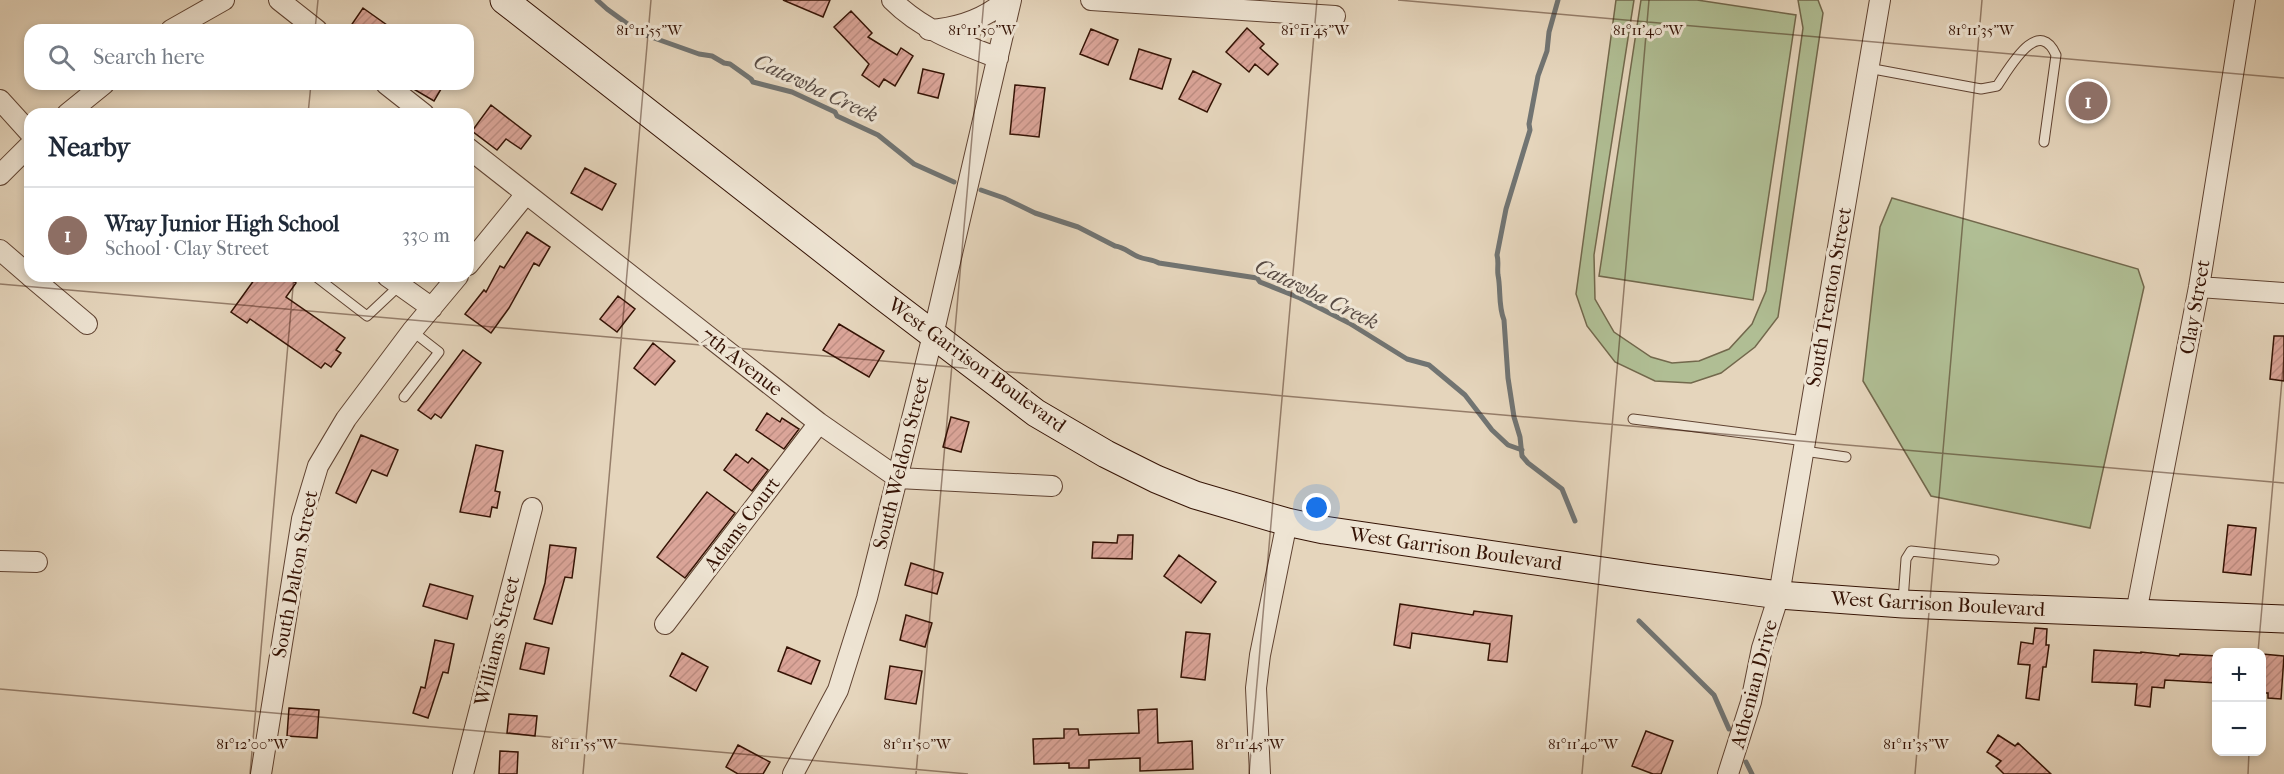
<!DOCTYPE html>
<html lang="en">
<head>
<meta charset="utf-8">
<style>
  :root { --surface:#fff; --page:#f2f2f3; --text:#1f2937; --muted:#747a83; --line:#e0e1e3; --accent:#b45309 }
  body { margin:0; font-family:"IM FELL French Canon",serif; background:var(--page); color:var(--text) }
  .controls { position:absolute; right:18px; bottom:18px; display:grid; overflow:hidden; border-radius:12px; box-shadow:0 3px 9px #0003 }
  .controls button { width:54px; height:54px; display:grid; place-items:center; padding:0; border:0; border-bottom:2px solid var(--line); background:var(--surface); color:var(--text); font:30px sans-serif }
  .you { position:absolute; left:1317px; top:508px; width:21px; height:21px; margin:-15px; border:4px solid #fff; border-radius:50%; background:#1a73e8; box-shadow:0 0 0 9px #1a73e833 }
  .badge { display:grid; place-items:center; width:39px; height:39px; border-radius:50%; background:var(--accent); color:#fff; font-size:20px; font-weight:700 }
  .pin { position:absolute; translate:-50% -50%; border:3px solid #fff; box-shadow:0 2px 6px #0006 }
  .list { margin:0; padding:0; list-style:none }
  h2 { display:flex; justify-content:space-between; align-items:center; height:78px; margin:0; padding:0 24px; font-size:26px }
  h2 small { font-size:20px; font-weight:400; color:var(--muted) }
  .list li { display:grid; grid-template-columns:39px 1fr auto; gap:18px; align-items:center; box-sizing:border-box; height:96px; padding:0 24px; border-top:2px solid var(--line) }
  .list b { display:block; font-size:22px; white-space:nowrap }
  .list p { margin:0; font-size:20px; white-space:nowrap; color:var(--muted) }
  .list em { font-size:20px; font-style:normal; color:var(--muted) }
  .icon { flex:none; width:33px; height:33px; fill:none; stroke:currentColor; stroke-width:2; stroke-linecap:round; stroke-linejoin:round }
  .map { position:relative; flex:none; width:2284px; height:774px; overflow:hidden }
  .search { position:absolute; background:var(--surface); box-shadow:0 3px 9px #0003; left:24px; top:24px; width:450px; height:66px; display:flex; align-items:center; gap:15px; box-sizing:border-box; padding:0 21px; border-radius:18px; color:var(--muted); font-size:22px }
  .panel { position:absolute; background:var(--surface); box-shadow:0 3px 9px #0003; left:24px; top:108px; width:450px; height:174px; border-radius:18px }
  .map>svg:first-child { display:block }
</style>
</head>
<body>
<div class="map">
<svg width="2284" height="774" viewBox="0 0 2284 774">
  <defs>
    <pattern id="building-hatch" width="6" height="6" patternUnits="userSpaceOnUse" patternTransform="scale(1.5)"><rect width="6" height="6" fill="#dba599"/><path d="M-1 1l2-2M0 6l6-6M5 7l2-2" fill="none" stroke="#bd8d82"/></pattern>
  </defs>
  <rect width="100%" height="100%" fill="#e5d5bc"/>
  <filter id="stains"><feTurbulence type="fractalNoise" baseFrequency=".00333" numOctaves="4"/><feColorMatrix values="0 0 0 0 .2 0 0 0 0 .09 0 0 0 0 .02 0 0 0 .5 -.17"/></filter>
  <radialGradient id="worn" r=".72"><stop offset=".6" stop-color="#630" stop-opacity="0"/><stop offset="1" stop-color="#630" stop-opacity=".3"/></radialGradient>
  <path fill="#b0be94" stroke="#72684c" stroke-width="1.5" d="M1616 0H1634L1594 255 1595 299 1614 332 1651 357 1672 363 1699 361 1729 349 1752 324 1766 291 1803 28 1798 0H1818L1823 13 1778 317 1755 347 1721 373 1691 383 1655 381 1615 362 1587 326 1576 294Z
    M1641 0H1697L1796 15 1753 300 1599 276Z
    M1892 198 2138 269 2144 287 2090 528 1931 496 1863 381 1880 227Z"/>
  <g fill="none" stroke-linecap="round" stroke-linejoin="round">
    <path stroke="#717472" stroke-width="5" d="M597 0 607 9 640 33 699 54 712 56 724 63 730 64 751 79 753 82 792 92 835 112 837 116 878 135 914 164 954 182
      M1558 0 1549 32 1547 51 1538 76 1529 124 1530 130 1506 209 1497 255C1499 262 1497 268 1498 275 1501 289 1498 306 1504 320L1508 378 1514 417 1520 437 1522 456 1528 463 1562 489 1575 521
      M981 190 1004 198 1035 213 1078 227 1115 246C1125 247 1130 254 1139 257 1146 260 1152 259 1159 263L1257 278 1260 282 1300 298 1349 323 1407 359 1429 365 1465 395 1492 430 1508 445 1522 450
      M1639 621 1714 695 1729 729
      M1746 762 1752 774"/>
  </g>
  <path fill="url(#building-hatch)" stroke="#341204" stroke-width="1.5" d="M783 0H830L823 17Z
    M363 8 394 30H348Z
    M851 11 872 33 868 37 897 55 901 48 913 56 895 86 884 79 879 87 862 75 869 64 834 27Z
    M1247 28 1264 44 1260 48 1278 64 1268 75 1255 64 1249 72 1226 52Z
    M1091 29 1118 40 1108 65 1080 54Z
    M1139 49 1171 59 1162 89 1130 79Z
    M923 69 944 74 938 98 918 93Z
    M1193 71 1221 84 1207 112 1179 99Z
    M405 84H444L434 101Z
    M1015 85 1045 88 1039 137 1010 134Z
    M491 105 531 136 521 149 506 139 497 150 472 131Z
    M585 168 616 184 602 210 571 193Z
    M527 232 550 247 539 266 534 263 509 308 491 333 465 314 484 290 486 292 500 266 504 268Z
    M257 276H286L296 283 286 297 345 338 336 350 341 353 331 367 325 363 321 368 250 319 247 323 231 312Z
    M618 296 635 309 617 332 600 319Z
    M839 324 884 351 869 377 823 350Z
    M2274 336H2284V381L2270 379Z
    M653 343 675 361 655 385 634 368Z
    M463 350 481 363 441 418 435 414 431 419 418 410Z
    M767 413 780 422 782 418 799 429 784 449 756 430Z
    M951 417 969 422 961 452 943 447Z
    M361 435 398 450 387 476 372 470 356 503 336 493Z
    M476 445 503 451 495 491 500 492 497 508 492 507 490 517 460 512Z
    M736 454 748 463 752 458 768 470 752 491 724 470Z
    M707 492 735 513 685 578 657 557Z
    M2228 525 2256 528 2251 575 2223 572Z
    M1118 535H1133L1132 559 1092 558 1093 542 1117 543Z
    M550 545 576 548 572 578 565 577 552 624 534 619 545 583Z
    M1179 555 1216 582 1201 603 1164 576Z
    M911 563 943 573 937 594 905 585Z
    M430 584 473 596 467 619 423 606Z
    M1400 604 1473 615 1474 611 1512 616 1507 662 1488 660 1490 644 1412 633 1410 648 1394 645Z
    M906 615 932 623 925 647 900 640Z
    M2035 628 2047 629 2046 645H2049L2046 667H2043L2039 700 2026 698 2030 665 2018 664 2021 642 2033 644Z
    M1186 632 1210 634 1205 680 1181 677Z
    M435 640 454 644 448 673 443 672 428 718 413 713 421 687 425 688Z
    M526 643 549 648 544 674 520 669Z
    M787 647 820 661 811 684 778 671Z
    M2094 650 2141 653V652L2179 656 2180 654 2217 656V683L2165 680 2164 688 2152 687 2150 707 2135 705 2137 684 2092 682Z
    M682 653 708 667 696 691 670 676Z
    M2262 654 2284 656 2281 699 2268 698V693H2262Z
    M890 666 922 671 916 704 885 699Z
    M289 708 319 710 317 738 287 736Z
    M1157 709 1158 743 1192 741 1193 769 1140 771V758L1089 760V768H1069V763L1034 764 1033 739 1064 738V729H1078L1079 735 1139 733 1138 710Z
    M509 714 537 716 535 736 507 733Z
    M1646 731 1673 741 1661 774H1653L1632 766Z
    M1998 735 2015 746 2018 743 2051 774H2004L1996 766 2001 761 1987 752Z
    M738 745 770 762 763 774H738L726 767Z
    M500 751 518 752 517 774H499Z"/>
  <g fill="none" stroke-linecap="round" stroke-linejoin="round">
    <defs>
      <path id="lane" d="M1868 68 1981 89 1997 86C2009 69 2038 15 2056 55L2044 142
        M315 276 367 316 400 285
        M404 397 439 352 412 331
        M1633 419 1805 441
        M1804 451 1846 457
        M1903 601 1906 559 1911 551 1994 560"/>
      <path id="street" d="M279 0 317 30
        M892 0C922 30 959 43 998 58
        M1091 0 1335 16
        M171 30 224 0
        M929 30C957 28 985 19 1006 0
        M386 84 424 114
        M0 100 30 133
        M67 114 104 84
        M468 148 819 423 898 478 1052 486
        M0 175 30 145
        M0 250 30 276
        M468 265 526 194
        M30 276 87 324
        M387 276 432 308
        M2199 287 2284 293
        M0 561 37 562
        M2136 613 2199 287 2245 0
        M665 624 819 423
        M261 774 302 519 318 466 346 419 412 331 458 276
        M463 774 532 508
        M793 774 838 690 867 598 933 335 1011 0
        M1260 774 1256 688 1260 655 1287 522
        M1728 774 1751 702 1762 648 1779 595 1880 0"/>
      <path id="secondary" d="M504 0 881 295 1036 413 1106 454 1156 479 1195 495 1287 522 1324 530 1651 578 1779 595 1903 604 2284 619"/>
    </defs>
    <use href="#lane" stroke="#604332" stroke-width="11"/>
    <use href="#street" stroke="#604332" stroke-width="22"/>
    <use href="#secondary" stroke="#341204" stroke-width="29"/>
    <use href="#lane" stroke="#eee4d3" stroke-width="9"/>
    <use href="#street" stroke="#eee4d3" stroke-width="20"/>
    <use href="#secondary" stroke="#eee4d3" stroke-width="27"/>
  </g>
  <path fill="none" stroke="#341204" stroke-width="1.5" stroke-opacity="0.45" d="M1398 0 2284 78M315 30 318 0M308 114 311 84M0 284 2284 483M2258 652 2284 357M0 689 968 774M250 774 294 276M583 774 651 0M916 774 984 0M1249 774 1317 0M1582 774 1649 0M1915 774 1982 0M2248 774 2249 752"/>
  <g text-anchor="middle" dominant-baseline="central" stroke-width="6" stroke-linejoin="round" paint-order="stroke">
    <g font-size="20" fill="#341204" stroke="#eee4d3">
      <text transform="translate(1829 297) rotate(-80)">South Trenton Street</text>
      <text transform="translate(2195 307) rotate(-80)">Clay Street</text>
      <text transform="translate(742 362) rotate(38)">7th Avenue</text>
      <text transform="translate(977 365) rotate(36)">West Garrison Boulevard</text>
      <text transform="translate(901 463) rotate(-76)">South Weldon Street</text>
      <text transform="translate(742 524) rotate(-53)">Adams Court</text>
      <text transform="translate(1456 549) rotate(8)">West Garrison Boulevard</text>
      <text transform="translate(295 574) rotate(-79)">South Dalton Street</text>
      <text transform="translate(1938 604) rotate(3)">West Garrison Boulevard</text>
      <text transform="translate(497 641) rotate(-76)">Williams Street</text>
      <text transform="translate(1754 684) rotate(-75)">Athenian Drive</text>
    </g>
    <g font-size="21" font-style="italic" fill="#584b44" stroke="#eee4d3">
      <text transform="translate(816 88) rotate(25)">Catawba Creek</text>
      <text transform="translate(1317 294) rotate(26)">Catawba Creek</text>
    </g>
  </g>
  <g font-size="15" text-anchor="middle" fill="#341204" stroke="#eee4d3" stroke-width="6" stroke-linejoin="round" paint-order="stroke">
    <text x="649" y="35">81°11'55"W</text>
    <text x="982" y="35">81°11'50"W</text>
    <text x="1315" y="35">81°11'45"W</text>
    <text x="1648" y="35">81°11'40"W</text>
    <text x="1981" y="35">81°11'35"W</text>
    <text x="252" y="749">81°12'00"W</text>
    <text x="584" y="749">81°11'55"W</text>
    <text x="917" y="749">81°11'50"W</text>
    <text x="1250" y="749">81°11'45"W</text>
    <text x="1583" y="749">81°11'40"W</text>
    <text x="1916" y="749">81°11'35"W</text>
  </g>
  <rect width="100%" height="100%" filter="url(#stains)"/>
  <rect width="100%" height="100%" fill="url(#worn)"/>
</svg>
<div class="controls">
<button>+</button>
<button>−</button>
</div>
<div class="you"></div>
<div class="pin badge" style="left:2088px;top:101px;background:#8d6e63">1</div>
<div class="search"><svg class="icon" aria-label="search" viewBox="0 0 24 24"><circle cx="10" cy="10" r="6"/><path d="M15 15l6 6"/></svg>Search here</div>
<section class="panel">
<h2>Nearby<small></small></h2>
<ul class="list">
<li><span class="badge" style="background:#8d6e63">1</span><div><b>Wray Junior High School</b><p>School · Clay Street</p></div><em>330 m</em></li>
</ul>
</section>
</div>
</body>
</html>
